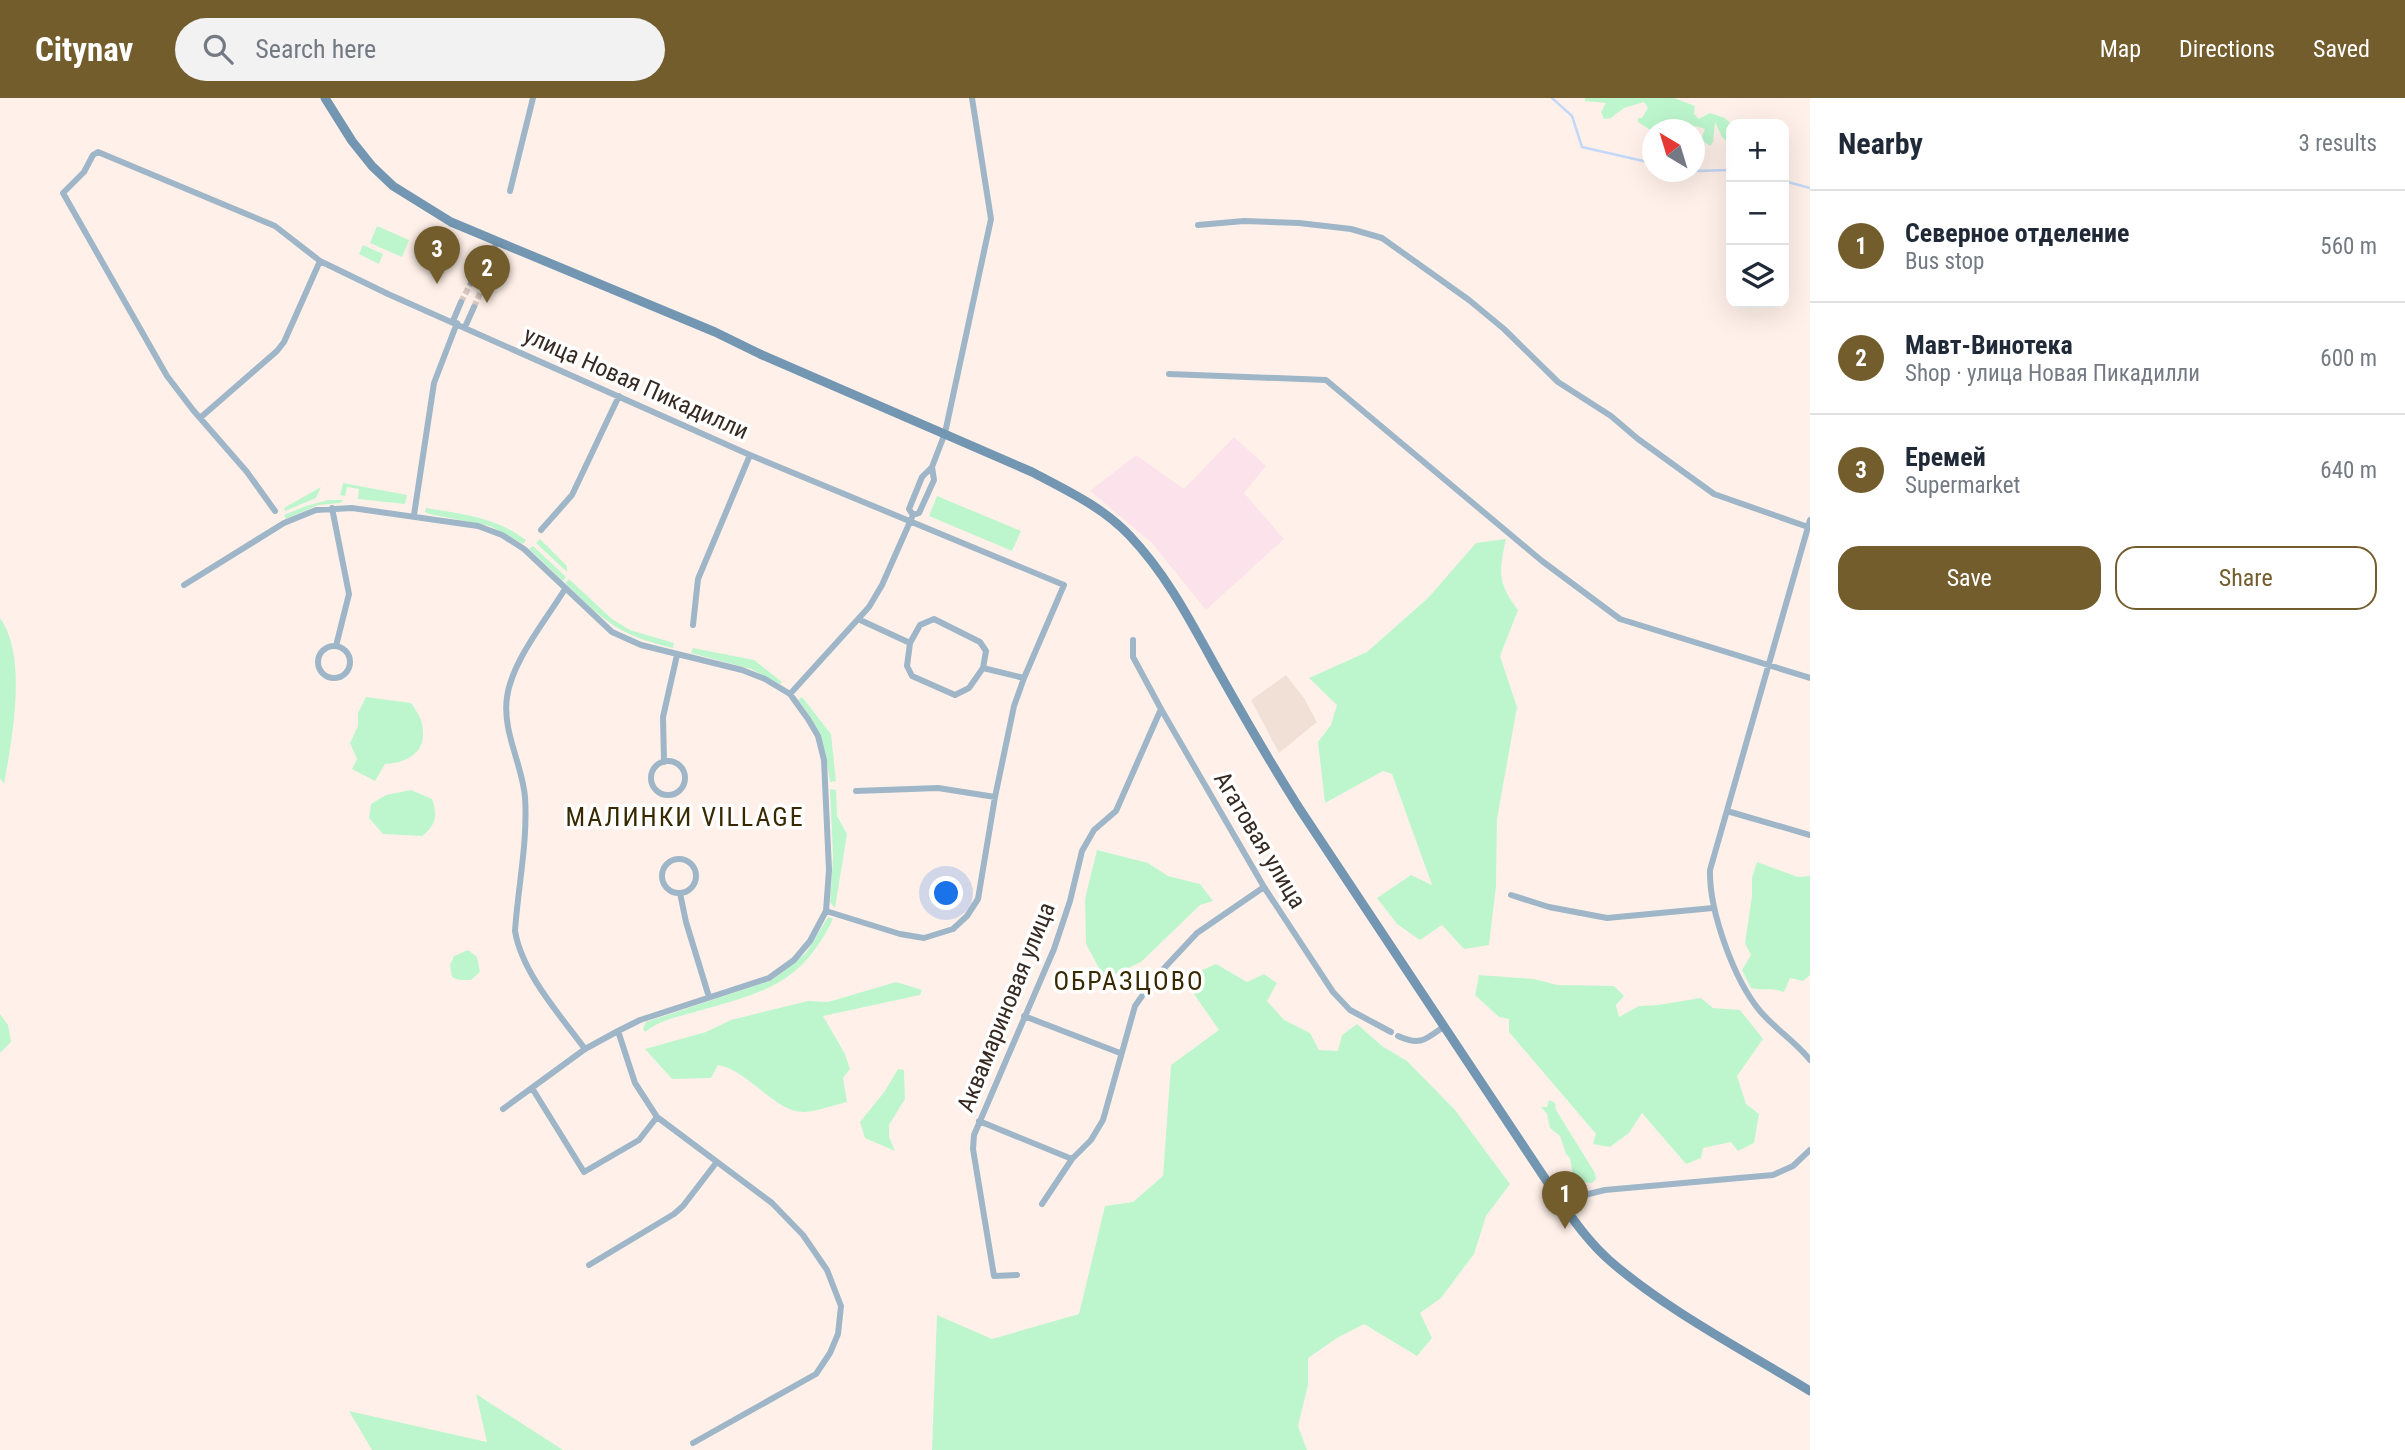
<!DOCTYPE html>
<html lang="en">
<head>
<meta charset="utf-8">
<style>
  :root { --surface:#fff; --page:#f2f2f3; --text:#1f2937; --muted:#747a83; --line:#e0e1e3; --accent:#735d2d }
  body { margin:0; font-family:"Roboto Condensed",sans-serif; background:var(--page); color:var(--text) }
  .controls { position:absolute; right:21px; top:21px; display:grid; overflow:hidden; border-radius:14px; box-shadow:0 7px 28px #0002 }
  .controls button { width:63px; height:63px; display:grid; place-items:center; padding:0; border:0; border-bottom:2px solid var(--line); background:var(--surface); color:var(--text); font:35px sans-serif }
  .compass { position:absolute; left:1642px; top:21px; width:63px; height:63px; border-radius:50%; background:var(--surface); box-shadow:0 7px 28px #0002; rotate:322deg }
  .you { position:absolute; left:947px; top:796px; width:24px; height:24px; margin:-18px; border:5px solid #fff; border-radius:50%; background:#1a73e8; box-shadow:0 0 0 10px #1a73e833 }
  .badge { display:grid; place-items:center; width:46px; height:46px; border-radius:50%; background:var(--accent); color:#fff; font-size:23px; font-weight:700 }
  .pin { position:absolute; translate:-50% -58px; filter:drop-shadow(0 2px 4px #0008) }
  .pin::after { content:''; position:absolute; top:37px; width:24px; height:21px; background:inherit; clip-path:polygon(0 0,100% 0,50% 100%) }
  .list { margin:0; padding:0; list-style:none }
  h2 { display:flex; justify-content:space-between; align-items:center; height:91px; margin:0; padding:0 28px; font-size:30px }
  h2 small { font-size:23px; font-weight:400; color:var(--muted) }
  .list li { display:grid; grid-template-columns:46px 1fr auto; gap:21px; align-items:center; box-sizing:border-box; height:112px; padding:0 28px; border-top:2px solid var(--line) }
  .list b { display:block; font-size:26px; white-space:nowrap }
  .list p { margin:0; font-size:23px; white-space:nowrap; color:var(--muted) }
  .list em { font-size:23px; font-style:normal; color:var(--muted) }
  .actions { display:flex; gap:14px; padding:21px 28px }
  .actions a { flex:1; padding:16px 0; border:2px solid var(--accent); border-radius:21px; text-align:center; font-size:24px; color:var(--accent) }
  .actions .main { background:var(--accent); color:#fff }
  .icon { flex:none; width:38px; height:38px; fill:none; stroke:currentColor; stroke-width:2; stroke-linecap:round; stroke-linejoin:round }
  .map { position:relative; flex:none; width:1810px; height:1352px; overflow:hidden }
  header { display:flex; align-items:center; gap:42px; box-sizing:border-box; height:98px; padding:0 35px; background:var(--accent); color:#fff }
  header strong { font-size:33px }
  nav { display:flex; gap:38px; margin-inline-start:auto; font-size:24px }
  .search { width:490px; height:63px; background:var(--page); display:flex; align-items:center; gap:18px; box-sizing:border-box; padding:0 24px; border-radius:38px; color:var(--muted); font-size:26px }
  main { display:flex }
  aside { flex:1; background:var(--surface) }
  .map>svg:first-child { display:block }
</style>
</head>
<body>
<header>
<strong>Citynav</strong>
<div class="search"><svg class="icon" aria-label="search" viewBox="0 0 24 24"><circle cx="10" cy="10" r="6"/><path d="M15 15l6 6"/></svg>Search here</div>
<nav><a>Map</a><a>Directions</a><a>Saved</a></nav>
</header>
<main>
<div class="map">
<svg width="1810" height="1352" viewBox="0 0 1810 1352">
  <rect width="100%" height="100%" fill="#fff1e9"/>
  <path fill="#fbe2eb" d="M1234 339 1266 368 1244 395 1284 441 1206 512 1151 444 1090 393 1136 357 1184 391Z"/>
  <path fill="#f1e0d6" d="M1286 577 1304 600 1317 624 1279 655 1251 602Z"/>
  <path fill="#bdf6cd" d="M1585 0H1674L1695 8 1694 16 1699 21 1710 15 1725 20 1731 26V41L1728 45 1722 39 1715 24 1713 44 1710 48 1701 41 1705 31 1696 28 1688 31 1652 33 1638 24V20H1642L1648 10 1644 4 1624 10 1611 20 1604 21 1601 14 1606 5 1585 3Z
    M377 128 409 142 402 159 370 145Z
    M363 147 383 156 379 166 359 156Z
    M343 385 407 397 405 406 358 401 359 391 347 389 345 398 340 397Z
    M321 389 316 400 285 413 284 410Z
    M937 398 1021 433 1012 453 929 418Z
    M328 402H344L340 405 318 407 286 421 284 417 306 408Z
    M426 410C462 416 496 419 526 442L523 446 490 428 429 416 425 414Z
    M540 441 567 468V474L536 445Z
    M1506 441C1499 473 1497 485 1518 512L1500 558 1517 609 1497 721 1496 788 1489 847 1464 851 1442 827 1420 842 1397 826 1377 800 1411 777 1432 787 1392 676 1383 673 1325 705 1318 644 1331 627 1337 607 1309 580 1367 554 1428 500 1476 445Z
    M533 448 566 479 563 483 529 451Z
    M569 481 612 521 630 532 674 545 673 550C616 536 606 524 565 485Z
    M0 520C28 558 12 642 4 686L0 680Z
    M693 550 754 562 782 584 780 586 751 571 691 555Z
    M366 599 411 605C415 611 421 619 422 626 428 653 409 665 385 666L375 683 352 671 357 661 350 645 358 628V615Z
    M802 599 831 636 836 683 830 684C826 651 819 628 798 602Z
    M830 691 836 692 837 718 847 736 835 810 830 804 833 758Z
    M411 692 432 701C438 718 436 727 422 738L383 736 369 720 371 706 386 697Z
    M1097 752 1148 765 1168 778 1200 786 1213 803 1200 807 1141 864 1105 881 1086 846 1085 801Z
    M1757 764 1798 779 1810 778V877L1803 883 1790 880 1784 894C1772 889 1763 893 1751 890L1742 872 1751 857 1745 845 1752 798V780Z
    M828 819 833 821C801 888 761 895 695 914 677 919 660 922 645 934L643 931 646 924 772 882 806 855Z
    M468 852 477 859 480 874 471 882H459L452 879 450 867 454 858Z
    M1216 866 1247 884 1264 876 1277 885 1267 903 1284 922 1310 935 1319 952 1338 953 1342 937 1357 926 1382 948 1407 963 1455 1012 1510 1086 1486 1118 1474 1156 1441 1200 1420 1215 1432 1240 1417 1258 1364 1226 1337 1240 1308 1260V1287L1298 1328 1307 1352H932L937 1217 992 1241 1079 1216 1105 1108 1133 1104 1163 1078 1171 967 1219 932 1187 886 1191 877Z
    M1479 877 1534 881 1557 887 1614 888 1624 898 1616 907 1619 919 1639 908 1658 907 1701 900 1713 910 1740 912 1763 941 1737 978 1746 1006 1759 1016 1754 1045 1738 1053 1731 1044 1703 1050 1701 1060 1686 1066 1642 1015 1629 1035 1610 1049 1593 1046 1596 1036 1509 934V921L1499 919 1475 897Z
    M896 884 922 892 920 897 823 918 845 956 850 971 843 980 847 1004C834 1007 818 1013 804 1014 776 1015 748 972 718 967L711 980 672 981 645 951 706 934 731 922 808 903 828 904Z
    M0 916 8 927 11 944 0 955Z
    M898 971 904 972 905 1001 889 1027V1039L895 1053 865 1040 860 1024 885 993Z
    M1549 1002 1555 1005 1556 1012 1595 1075 1596 1081 1592 1085 1574 1083 1570 1060 1566 1056 1560 1038 1550 1030 1547 1016 1541 1009H1547Z
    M476 1296 563 1352H372L349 1313 487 1344Z"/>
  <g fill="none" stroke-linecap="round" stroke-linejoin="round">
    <path stroke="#c3d8f8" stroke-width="2.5" d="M1552 0 1572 18 1582 49 1652 65
      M1694 73 1731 72
      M1784 83 1810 90"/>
    <path stroke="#d7c9c1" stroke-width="6" stroke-dasharray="6 3" stroke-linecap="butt" d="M461 204 471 185
      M474 209 483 189"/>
    <path stroke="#9eb6c8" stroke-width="6" d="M510 93 533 0
      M1198 127 1244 123 1299 125 1351 131 1382 140 1469 202 1504 231 1558 284 1611 318 1638 341 1714 396 1808 429
      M483 174 497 144
      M471 185 483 174V189
      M453 223 461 204
      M465 229 474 209
      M1169 276 1326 282 1542 463 1620 521 1810 580
      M200 320 277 253 284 244 320 163
      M932 369 945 335 991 121 972 0
      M932 369 934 382 919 415 913 417 909 411 922 379Z
      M332 410 349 496 336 548
      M275 413 247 374 193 312 167 278 63 95 84 74 93 57 98 54 275 128 320 163 388 196 750 357 1064 487 1024 580 1014 608 995 699 978 801 967 818 953 831 924 840 900 836 826 813
      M414 417 434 285 457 225
      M1810 422 1710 772C1709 813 1734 882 1760 913 1775 931 1796 944 1810 962
      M541 432 572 397 619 298
      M184 487 284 425 316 412 352 410 478 428 502 437 524 451 612 534 641 547 742 572 765 581 790 596 808 621 818 638 824 662 829 772 826 813 810 843 794 862 769 880 640 922 618 933 585 951 503 1011
      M565 491C546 522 512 563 507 599 502 634 522 665 525 699 528 743 518 789 515 833 522 875 560 917 585 951
      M858 521 910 545 920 527 934 521 980 544 986 553 983 570 1024 580
      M693 527 698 481 750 357
      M1133 542V559L1161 611 1264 789 1333 894 1350 912 1391 934
      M910 545 907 568 912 578 955 597 969 590 983 570
      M318 564a16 16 0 1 1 32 0a16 16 0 1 1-32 0Z
      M790 596 869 509 882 487 913 417
      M651 680a17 17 0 1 1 34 0a17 17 0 1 1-34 0Z
      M664 664 663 619 677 557
      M856 693 938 690 995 699
      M1727 713 1810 737
      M662 778a17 17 0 1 1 34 0a17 17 0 1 1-34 0Z
      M680 795 686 824 709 899
      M1511 797 1549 809 1607 820 1713 810
      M1024 918 1120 955
      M618 933 635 985 657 1019 772 1105 803 1137 827 1172 841 1208 838 1236 830 1255 816 1276 693 1345
      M1398 938C1420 948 1425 942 1443 929
      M532 990 584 1074 639 1042 657 1019
      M979 1023 1072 1061
      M1042 1106 1072 1061 1091 1042 1103 1022 1135 908 1154 881 1197 835 1264 789
      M1564 1109 1576 1099 1605 1092 1773 1077 1793 1068 1810 1052
      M589 1167 674 1116 683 1108 716 1065
      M1017 1177 994 1178 973 1051 974 1037 1054 851 1070 803 1082 753 1094 732 1116 713 1161 611"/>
    <path stroke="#7397b2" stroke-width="9" d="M325 0 352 43 372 68 393 88 451 124 715 234 760 256 1032 374C1066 392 1103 409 1130 438 1167 477 1191 524 1217 571 1244 619 1271 666 1301 713L1564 1109C1578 1128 1591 1146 1609 1162 1666 1212 1745 1253 1810 1293"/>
  </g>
  <g text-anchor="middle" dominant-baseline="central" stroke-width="7" stroke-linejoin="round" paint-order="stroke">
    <g font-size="24" fill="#362922" stroke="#fff">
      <text transform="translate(636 285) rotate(24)">улица Новая Пикадилли</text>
      <text transform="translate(1260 742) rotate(59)">Агатовая улица</text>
      <text transform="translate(1006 909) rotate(-68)">Аквамариновая улица</text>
    </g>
    <g font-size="26" letter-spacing="2" fill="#392900" stroke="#fff">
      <text x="685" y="719">МАЛИНКИ VILLAGE</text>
      <text x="1129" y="883">ОБРАЗЦОВО</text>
    </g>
  </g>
</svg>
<div class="controls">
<button>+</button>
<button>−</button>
<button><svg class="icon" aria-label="layers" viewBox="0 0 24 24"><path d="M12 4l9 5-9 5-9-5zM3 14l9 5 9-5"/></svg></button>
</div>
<svg class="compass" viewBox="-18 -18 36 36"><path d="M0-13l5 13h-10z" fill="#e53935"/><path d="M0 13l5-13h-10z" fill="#747a83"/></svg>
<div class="you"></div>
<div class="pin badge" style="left:1565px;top:1131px">1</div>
<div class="pin badge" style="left:487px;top:205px">2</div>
<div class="pin badge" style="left:437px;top:186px">3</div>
</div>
<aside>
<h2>Nearby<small>3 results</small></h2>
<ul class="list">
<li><span class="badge">1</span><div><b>Северное отделение</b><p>Bus stop</p></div><em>560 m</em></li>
<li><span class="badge">2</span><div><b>Мавт-Винотека</b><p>Shop · улица Новая Пикадилли</p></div><em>600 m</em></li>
<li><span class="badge">3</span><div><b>Еремей</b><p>Supermarket</p></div><em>640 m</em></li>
</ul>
<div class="actions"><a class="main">Save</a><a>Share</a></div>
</aside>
</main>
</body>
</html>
